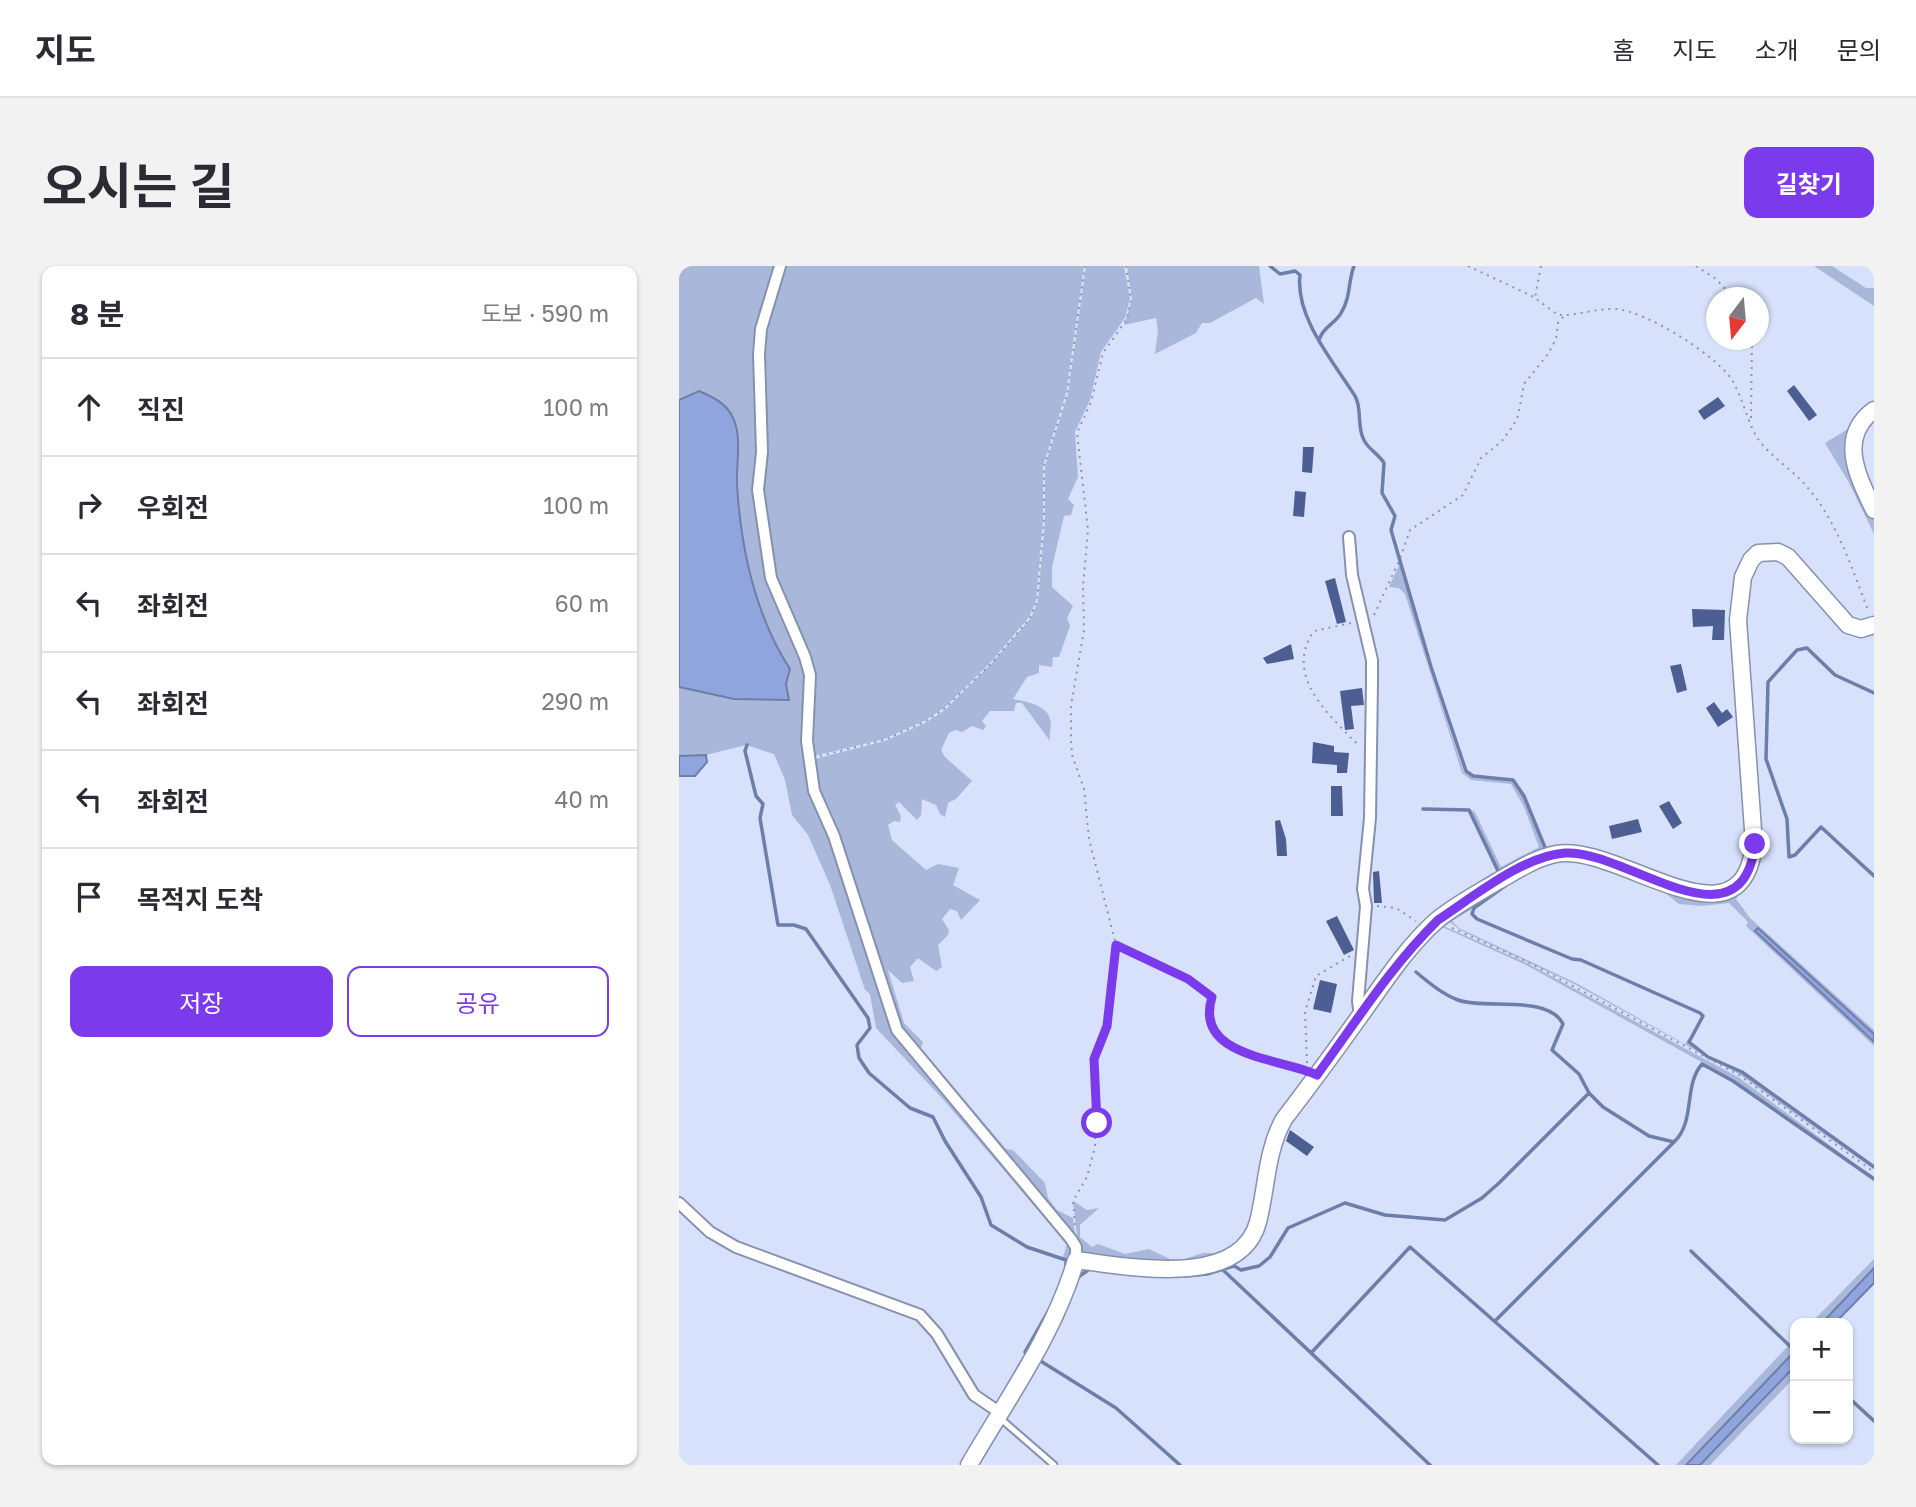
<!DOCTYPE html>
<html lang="ko">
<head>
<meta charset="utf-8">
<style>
  :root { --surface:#fff; --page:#f2f2f3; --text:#2b2b33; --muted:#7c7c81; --line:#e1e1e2; --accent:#7c3aed }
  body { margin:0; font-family:"Golos Text","Noto Sans KR",sans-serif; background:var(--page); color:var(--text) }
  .controls { position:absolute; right:21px; bottom:21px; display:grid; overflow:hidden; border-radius:14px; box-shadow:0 2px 5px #0004 }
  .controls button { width:63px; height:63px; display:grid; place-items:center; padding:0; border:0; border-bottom:2px solid var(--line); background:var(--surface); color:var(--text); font:35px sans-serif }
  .compass { position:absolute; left:1027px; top:21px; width:63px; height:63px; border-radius:50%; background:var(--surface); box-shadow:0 2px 5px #0004; rotate:196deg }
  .stop { position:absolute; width:21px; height:21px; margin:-16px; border:5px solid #7c3aed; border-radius:50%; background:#fff }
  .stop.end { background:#7c3aed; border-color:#fff; box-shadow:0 2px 7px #0008 }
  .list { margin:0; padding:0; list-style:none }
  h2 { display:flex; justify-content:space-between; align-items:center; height:91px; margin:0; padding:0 28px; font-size:30px }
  h2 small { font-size:23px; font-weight:400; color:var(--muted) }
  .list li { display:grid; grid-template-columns:46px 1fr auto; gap:21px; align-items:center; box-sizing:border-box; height:98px; padding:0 28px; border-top:2px solid var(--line) }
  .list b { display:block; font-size:26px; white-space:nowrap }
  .list em { font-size:23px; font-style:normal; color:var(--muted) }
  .actions { display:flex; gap:14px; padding:21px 28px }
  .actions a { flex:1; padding:16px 0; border:2px solid var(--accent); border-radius:14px; text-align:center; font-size:24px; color:var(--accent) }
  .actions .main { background:var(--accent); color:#fff }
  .icon { flex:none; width:38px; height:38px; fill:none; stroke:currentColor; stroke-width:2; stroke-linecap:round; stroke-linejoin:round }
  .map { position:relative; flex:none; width:1195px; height:1199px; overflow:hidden; border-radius:14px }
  header { display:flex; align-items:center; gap:42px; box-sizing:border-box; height:98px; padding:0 35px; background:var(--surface); border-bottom:2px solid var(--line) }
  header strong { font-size:33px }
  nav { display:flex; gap:38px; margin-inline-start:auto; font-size:24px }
  .intro { display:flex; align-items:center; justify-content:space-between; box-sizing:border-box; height:168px; padding:0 42px }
  h1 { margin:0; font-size:49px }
  .button { padding:18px 32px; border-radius:14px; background:var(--accent); color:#fff; font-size:24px; font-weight:700 }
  main { display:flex; gap:42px; padding:0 42px }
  aside { flex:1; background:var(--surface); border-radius:14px; box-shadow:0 2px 5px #0004 }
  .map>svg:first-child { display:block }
</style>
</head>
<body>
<header>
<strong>지도</strong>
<nav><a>홈</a><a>지도</a><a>소개</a><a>문의</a></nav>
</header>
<div class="intro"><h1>오시는 길</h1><a class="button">길찾기</a></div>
<main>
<aside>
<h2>8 분<small>도보 · 590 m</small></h2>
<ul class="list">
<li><svg class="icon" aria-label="ahead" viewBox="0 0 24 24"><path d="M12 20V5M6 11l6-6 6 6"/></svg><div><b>직진</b></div><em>100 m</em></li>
<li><svg class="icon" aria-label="right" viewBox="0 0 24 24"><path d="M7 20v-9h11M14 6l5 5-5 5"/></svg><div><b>우회전</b></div><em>100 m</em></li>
<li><svg class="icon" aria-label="left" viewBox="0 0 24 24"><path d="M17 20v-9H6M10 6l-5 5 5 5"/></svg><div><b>좌회전</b></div><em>60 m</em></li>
<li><svg class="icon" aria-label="left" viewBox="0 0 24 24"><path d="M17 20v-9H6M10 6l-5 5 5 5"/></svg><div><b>좌회전</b></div><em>290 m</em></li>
<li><svg class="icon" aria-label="left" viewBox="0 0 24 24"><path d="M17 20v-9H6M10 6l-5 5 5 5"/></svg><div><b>좌회전</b></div><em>40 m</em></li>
<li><svg class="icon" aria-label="arrive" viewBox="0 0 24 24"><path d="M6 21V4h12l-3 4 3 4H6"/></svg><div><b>목적지 도착</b></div></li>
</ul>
<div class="actions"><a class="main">저장</a><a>공유</a></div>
</aside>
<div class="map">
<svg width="1195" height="1199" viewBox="0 0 1195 1199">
  <rect width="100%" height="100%" fill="#d7e1fb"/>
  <path fill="#a9b7da" d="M0 0H97L76 77 79 186 76 235 89 313 114 372 126 409 128 438 125 480 134 536 156 581 214 762 394 981C401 1016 341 1107 321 1139 287 1140 266 1065 239 1045L57 980C35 968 17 952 0 933V929L35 966 57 978 242 1046C269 1065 284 1133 317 1136L378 1030 389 997 384 991 388 978 262 831 197 762 191 728 186 724 151 619 129 569 113 549 106 514 95 488 67 479 27 489 0 490V421L55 433 109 434 107 418 111 403C76 349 62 283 58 219 57 201 62 177 57 160 52 140 37 132 20 125L0 134Z
    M103 0H405L387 127 364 200V255L357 335 350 351 311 397 265 442 245 455 205 473 131 491 133 422 94 311 83 241 84 63Z
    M407 0H445L451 33 446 52 422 86 411 134 396 166 399 211 389 233 395 239 392 249 385 250 373 301V321L394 340 388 352 391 360 380 391H374L373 401 360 399V407L348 411 334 433C346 435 368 439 371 453 373 459 370 468 371 475L343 437H337L335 445H311L303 455 307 460 304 464 293 460 283 466 276 464 270 467 262 484 266 491 293 515 277 533 269 537 266 551 261 548 257 539 243 533 242 549 238 554 220 536 216 539 222 550 221 556 215 555 209 559 213 574 247 604 259 598 280 602 274 619 301 634 282 654 278 645 271 643 263 653 270 664 269 669 259 679 263 701 257 705 239 692 231 701 235 715 223 717 209 704 225 757 244 776 242 782 327 883 334 884 366 917 369 932 378 944 394 952 396 968 393 971 220 760 146 547 132 494 206 475 246 457 266 444 312 398 352 352 359 335 366 255V200L389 128Z
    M448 0H580L585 38 577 32 531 57H523L517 67 476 88 479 65 477 52 445 59 453 34Z
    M1135 0H1153L1187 22H1195V40Z
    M1169 163 1173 165V207L1195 256V268L1169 215 1146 177Z
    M1088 288C1133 291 1146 380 1195 362V368H1174L1161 362 1105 295 1087 291C1065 299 1056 370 1070 383L1065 390 1082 567 1075 605 1057 633 1071 652 1195 764V768L1079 662 1076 665 1195 776V780L1067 660 1069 656 1050 637 1023 640 1000 638 975 618 930 601 890 592 863 599 832 614 810 633 773 655 780 662 897 717 1006 778 1010 772 1009 777 1029 792 1062 807 1195 904 1060 808 895 718 781 664 767 653C777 640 801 630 816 621 839 606 865 588 894 589 953 591 1067 689 1078 578L1061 354 1066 312 1074 295Z
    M721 297 750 402 785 506 794 512 833 515 845 531 865 584 826 602 822 608 791 543 796 546 822 601 860 581 845 541 832 518 792 514 783 507 726 328 720 322 710 321Z
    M760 658 848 697 1059 811 1195 912 1055 814 847 699 763 661 737 688H733Z
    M630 806 635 809 606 848 567 976 518 999 401 991 394 972 398 969 394 935 408 944 420 942 401 959V971L413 981 419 978 446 988 470 983 491 993 502 994 524 987H541L554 981 568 967 589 869Z
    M1195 993V1002L1143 1057H1132Z
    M1109 1080 1115 1086 1007 1199H997Z
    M1116 1100V1111L1031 1199H1021Z"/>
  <path fill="#90a4de" stroke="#6e7eaa" stroke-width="2" d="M20 125C37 132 52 140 57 160 62 177 57 201 58 219 62 283 76 349 111 403L107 418 110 434 55 433 0 421V134Z
    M27 489 28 496 16 510H0V490Z
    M1079 662 1195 768V776L1076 665Z
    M1195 1002V1017L1156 1057H1143Z
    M1116 1085V1100L1021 1199H1007Z"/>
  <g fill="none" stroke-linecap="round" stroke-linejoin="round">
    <path stroke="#6e7eaa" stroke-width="3.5" d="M591 0 601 8 616 5 621 9C616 51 654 95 676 130 683 141 678 159 684 172 688 183 699 187 705 197L703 227 716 250 712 264 752 401 787 505 794 510 834 514 845 530 867 584
      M641 72C644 61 657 57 662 47 672 31 669 15 675 0
      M1195 427 1156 409 1128 382 1118 384 1089 416 1087 493 1108 553 1110 591 1116 589 1142 561 1195 610
      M68 479 66 485 77 530 84 538 81 552 99 659H115L127 663 189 752 191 762 178 779 180 792 190 807 231 842 254 851 266 875 302 931 312 959 348 981 387 994V999
      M744 543 790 544 821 609
      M826 620 795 642 793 648 798 653 893 693 902 694 1021 747 1024 750 1010 776 1029 791 1063 806 1195 901
      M737 706C749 716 763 728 779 734 806 744 869 728 884 758L873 784 900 808 910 827 924 841 970 870 995 876C1017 855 1004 820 1023 798L1054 815 1195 913
      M1012 985 1116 1085
      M544 1004 751 1199
      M506 1010 528 1008 555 1000 562 1004 580 1000 591 991 609 962 666 937 706 949 766 954 803 932 820 917 910 827
      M398 1012 412 1002
      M382 1054 390 1035
      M816 1055 995 876
      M346 1086 371 1042
      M633 1086 731 981 979 1199
      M360 1094 437 1142 501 1199
      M1169 1131 1195 1155"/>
  </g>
  <path fill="#4c5e92" d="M1115 119 1138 149 1130 155 1108 125Z
    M1039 131 1046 140 1025 154 1019 145Z
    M624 181H635L633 207 623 206Z
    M616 225 627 226 625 251 614 250Z
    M656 312 667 356 658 358 646 315Z
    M1013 343 1046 344 1045 374H1033L1034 360 1014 361Z
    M612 378 615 393 588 398 584 392Z
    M1002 398 1008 424 998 427 991 400Z
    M683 422 685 439 672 440 675 463 666 464 661 425Z
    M1035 436 1043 447 1048 443 1054 451 1039 461 1027 442Z
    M634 476 655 480V486L670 487 668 507H658V499L633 497Z
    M652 520H663L664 550H652Z
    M990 535 1003 557 994 563 980 540Z
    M959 553 963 566 933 573 930 560Z
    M601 554 607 573 608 590H598L596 555Z
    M700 605 703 637H695L694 606Z
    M658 650 675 684 665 689 647 655Z
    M641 714 658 718 652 747 634 743Z
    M611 864 635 881 628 890 607 875Z"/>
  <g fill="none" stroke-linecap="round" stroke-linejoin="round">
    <defs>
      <path id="lane" d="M322 1153 375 1199"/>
      <path id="street" d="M101 0 82 63 80 88 83 186 79 224 92 312 126 391 131 409 128 475 135 525 155 570 218 764 392 973 397 981V994
        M670 271 673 309 693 394V417L691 552 684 623 687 640 679 735 681 750
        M0 937 31 966 57 981 241 1049 258 1068 295 1129 320 1146"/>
      <path id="secondary" d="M1195 144C1158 171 1179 211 1195 244
        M290 1199C328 1133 375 1069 397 994 447 1000 561 1024 579 956 588 921 587 885 605 853 631 819 656 785 681 750 704 718 727 682 757 655 775 640 799 627 819 615 837 605 856 592 877 588 939 576 1063 690 1075 578L1059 354 1064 311 1072 294 1079 287 1099 286 1109 291 1169 359 1182 363 1195 359"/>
    </defs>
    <use href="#lane" stroke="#8691af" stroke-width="9"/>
    <use href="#street" stroke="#8691af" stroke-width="14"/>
    <use href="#secondary" stroke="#8691af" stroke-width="19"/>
    <path stroke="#8e96aa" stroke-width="2" stroke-dasharray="2 5" stroke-linecap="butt" d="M447 0 452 34 448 53 424 87 412 136 398 167 409 264 404 320 405 364 392 440V473L393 489 405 523 410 573 437 679 509 713 533 731C524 760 541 775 566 785 586 793 602 801 624 803
      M789 0 855 31
      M862 0 856 32 879 49C898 50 917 42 937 43 967 45 1037 89 1053 114 1065 133 1068 159 1082 177 1095 193 1115 205 1128 221 1158 255 1173 303 1189 344
      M1017 0 1037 13 1055 32
      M1072 152 1073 74
      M695 349 721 293 731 264 784 229 802 192 822 176 834 160 839 150 845 118 869 88 877 73 879 57 885 50
      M672 357 635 365C605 408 647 446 676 476L682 478
      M141 490 205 474 245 456 265 443 312 398 351 352 358 335 365 255V200L388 128 406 0
      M698 640 717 642 737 655
      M773 662 849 696 1060 809 1195 906
      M628 797 626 746 637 710 671 690
      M396 959 394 935 408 911 416 881 415 793 427 760 436 680"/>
    <use href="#lane" stroke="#fff" stroke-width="5"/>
    <use href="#street" stroke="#fff" stroke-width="10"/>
    <use href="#secondary" stroke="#fff" stroke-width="16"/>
  </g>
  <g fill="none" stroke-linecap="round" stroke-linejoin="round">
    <path stroke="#7c3aed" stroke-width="9" d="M418 857 415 793 428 760 437 679 509 713 533 731C514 792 604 792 638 809 677 756 712 700 759 654 794 631 844 590 886 587 946 583 1063 688 1076 578"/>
  </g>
</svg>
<div class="controls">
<button>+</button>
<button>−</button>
</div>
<svg class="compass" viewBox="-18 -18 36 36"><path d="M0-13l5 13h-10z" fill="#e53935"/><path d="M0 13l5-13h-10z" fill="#7c7c81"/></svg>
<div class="stop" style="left:418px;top:857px"></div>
<div class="stop end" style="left:1076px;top:578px"></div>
</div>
</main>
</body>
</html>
